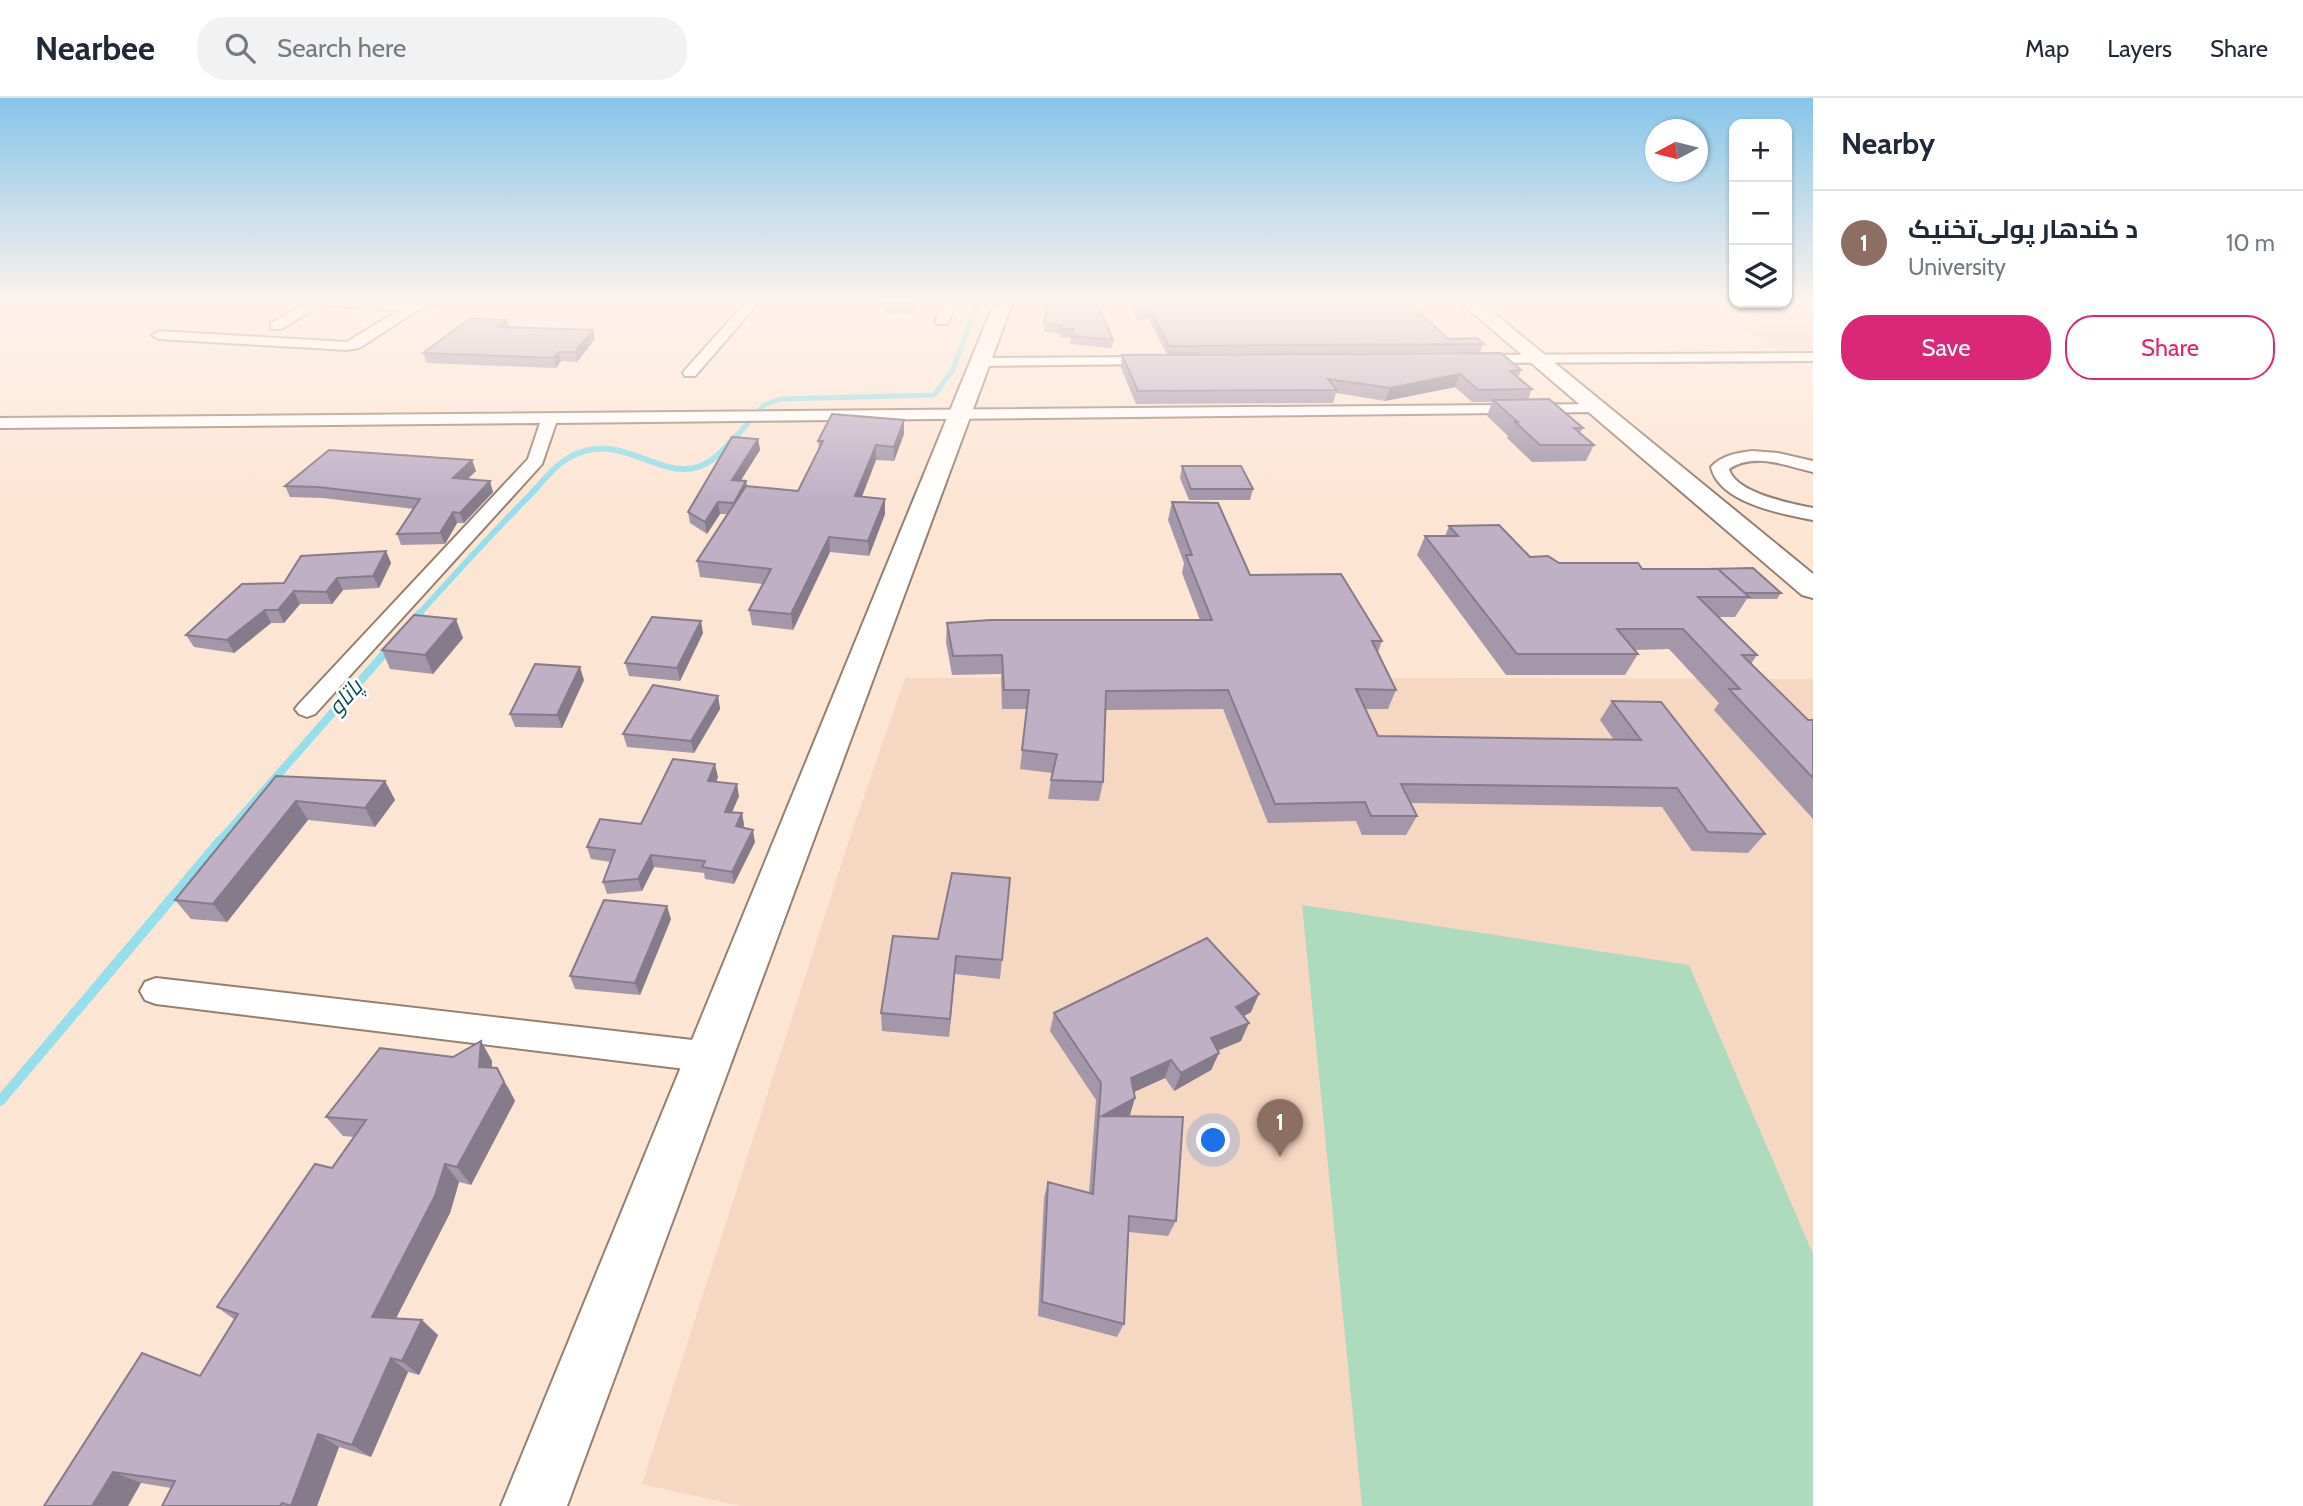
<!DOCTYPE html>
<html lang="en">
<head>
<meta charset="utf-8">
<style>
  :root { --surface:#fff; --page:#f2f2f3; --text:#1f2937; --muted:#747a83; --line:#e0e1e3; --accent:#db2777 }
  body { margin:0; font-family:Cabin,Cairo,sans-serif; background:var(--page); color:var(--text) }
  .controls { position:absolute; right:21px; top:21px; display:grid; overflow:hidden; border-radius:14px; box-shadow:0 2px 5px #0004 }
  .controls button { width:63px; height:63px; display:grid; place-items:center; padding:0; border:0; border-bottom:2px solid var(--line); background:var(--surface); color:var(--text); font:35px sans-serif }
  .compass { position:absolute; left:1645px; top:21px; width:63px; height:63px; border-radius:50%; background:var(--surface); box-shadow:0 2px 5px #0004; rotate:263deg }
  .you { position:absolute; left:1214px; top:1043px; width:24px; height:24px; margin:-18px; border:5px solid #fff; border-radius:50%; background:#1a73e8; box-shadow:0 0 0 10px #1a73e833 }
  .badge { display:grid; place-items:center; width:46px; height:46px; border-radius:50%; background:var(--accent); color:#fff; font-size:23px; font-weight:700 }
  .pin { position:absolute; translate:-50% -58px; filter:drop-shadow(0 2px 4px #0008) }
  .pin::after { content:''; position:absolute; top:37px; width:24px; height:21px; background:inherit; clip-path:polygon(0 0,100% 0,50% 100%) }
  .list { margin:0; padding:0; list-style:none }
  h2 { display:flex; justify-content:space-between; align-items:center; height:91px; margin:0; padding:0 28px; font-size:30px }
  h2 small { font-size:23px; font-weight:400; color:var(--muted) }
  .list li { display:grid; grid-template-columns:46px 1fr auto; gap:21px; align-items:center; box-sizing:border-box; height:105px; padding:0 28px; border-top:2px solid var(--line) }
  .list b { display:block; font-size:26px; white-space:nowrap }
  .list p { margin:0; font-size:23px; white-space:nowrap; color:var(--muted) }
  .list em { font-size:23px; font-style:normal; color:var(--muted) }
  .actions { display:flex; gap:14px; padding:21px 28px }
  .actions a { flex:1; padding:16px 0; border:2px solid var(--accent); border-radius:28px; text-align:center; font-size:24px; color:var(--accent) }
  .actions .main { background:var(--accent); color:#fff }
  .icon { flex:none; width:38px; height:38px; fill:none; stroke:currentColor; stroke-width:2; stroke-linecap:round; stroke-linejoin:round }
  .map { position:relative; flex:none; width:1813px; height:1408px; overflow:hidden }
  header { display:flex; align-items:center; gap:42px; box-sizing:border-box; height:98px; padding:0 35px; background:var(--surface); border-bottom:2px solid var(--line) }
  header strong { font-size:33px }
  nav { display:flex; gap:38px; margin-inline-start:auto; font-size:24px }
  .search { width:490px; height:63px; background:var(--page); display:flex; align-items:center; gap:18px; box-sizing:border-box; padding:0 24px; border-radius:28px; color:var(--muted); font-size:26px }
  main { display:flex }
  aside { flex:1; background:var(--surface) }
  .map>svg:first-child { display:block }
</style>
</head>
<body>
<header>
<strong>Nearbee</strong>
<div class="search"><svg class="icon" aria-label="search" viewBox="0 0 24 24"><circle cx="10" cy="10" r="6"/><path d="M15 15l6 6"/></svg>Search here</div>
<nav><a>Map</a><a>Layers</a><a>Share</a></nav>
</header>
<main>
<div class="map">
<svg width="1813" height="1408" viewBox="0 0 1813 1408">
  <rect width="100%" height="100%" fill="#fde5d4"/>
  <path fill="#f5d7c2" d="M1692 203H1813V252L1777 253 1730 225 1763 224 1736 208H1702Z
    M1132 579 1813 581V1408H741L642 1386 852 733 905 580Z"/>
  <path fill="#aedabe" d="M1302 807 1689 867 1813 1156V1408H1362Z"/>
  <g fill="none" stroke-linecap="round" stroke-linejoin="round">
    <path stroke="#94dfeb" stroke-width="5" d="M760 312 764 307 781 301 934 297 952 273 979 203
      M734 341 748 325"/>
    <path stroke="#94dfeb" stroke-width="6" d="M418 517C455 476 492 435 531 396 541 386 552 370 565 362 617 328 656 382 698 369 714 364 725 350 735 339"/>
    <path stroke="#94dfeb" stroke-width="8" d="M412 524 420 515
      M219 744 391 548"/>
    <path stroke="#94dfeb" stroke-width="10" d="M0 1003 221 742"/>
    <defs>
      <path id="minor" d="M305 203 413 205 444 203 418 212 359 250 347 252 159 241 152 237 159 233 347 244 399 212 321 207 281 231H271V225L306 205Z
        M747 203H760L695 278H685L683 275 685 272Z
        M946 203H958L947 226H937L935 223Z
        M1813 255V263L1472 265 1465 261 1472 257Z
        M1157 259 1162 260 1164 263 1162 266 980 268 973 264 980 260Z
        M1599 306 1605 308 1607 311 1605 314 556 325 542 366 315 616 307 619 299 616 295 611 299 606 528 361 540 325 0 330V320Z
        M1752 353 1778 355 1813 363V374C1787 368 1754 354 1729 371 1735 395 1792 406 1813 410V422C1782 416 1719 405 1711 369 1722 357 1737 355 1752 353Z
        M156 880 710 944 722 949 727 959 722 969 710 974 156 906 145 902 140 893 145 884Z"/>
      <path id="primary" d="M995 203H1013L567 1408H501Z
        M1459 203H1479L1813 476V500L1802 497Z"/>
    </defs>
    <use href="#minor" stroke="#958070" stroke-width="4"/>
    <use href="#primary" stroke="#958070" stroke-width="4"/>
    <use href="#minor" fill="#fff" fill-rule="evenodd"/>
    <use href="#primary" fill="#fff" fill-rule="evenodd"/>
  </g>
  <path fill="#a497aa" d="M916 203 909 216 884 214 883 205Z
    M1048 203 1113 242 1112 250 1070 246 1071 240 1060 239V235L1044 234Z
    M1130 203H1402L1448 241 1484 246 1480 254 1167 256 1148 221 1137 222Z
    M509 229 593 232 595 241 577 264 561 263 556 270 427 265 423 255Z
    M1122 257 1521 272 1518 279 1532 291 1528 302 1583 330 1580 335 1594 347 1586 363 1532 364 1507 340 1508 338 1487 318 1492 304H1472L1455 289 1385 303 1336 295 1333 305 1136 306 1121 270Z
    M904 336 894 363 876 362 862 399 885 401V416L869 458 830 454 793 532 752 527 749 512 763 486 700 479 697 463 728 416H720L707 436 690 425 688 414 758 341 760 352 741 382 746 383 747 388 798 393 819 352 818 343Z
    M472 362 476 373 467 381 493 394 464 425H457L445 446 401 447 397 436 414 411 323 400 290 399 285 388Z
    M1182 368 1253 391 1250 402H1189L1180 380Z
    M1172 404 1250 477 1382 543 1378 554 1396 592 1388 611H1365L1378 638 1614 642 1600 622 1612 603 1765 736 1748 755 1692 753 1662 709 1410 705 1417 718 1406 737H1362L1356 723 1268 725 1223 611 1106 612 1103 684 1099 703 1048 701 1052 675 1020 671 1027 611H1002L1001 576 952 577 946 544 947 525 1200 522 1182 475 1184 465 1168 422Z
    M1449 428 1530 459 1559 465 1642 471 1781 495 1777 501H1747L1735 519H1718L1757 557 1751 566 1808 622H1813V721L1714 612 1719 605 1669 551 1634 552 1638 556 1625 577H1506L1417 457 1425 438H1445Z
    M386 453 391 465 379 490 343 492 332 506H300L284 525H271L234 555 194 549 186 537Z
    M703 535 680 583 629 578 625 565Z
    M463 540 433 576 390 571 382 552Z
    M584 582 562 630 515 629 510 616Z
    M718 598 720 611 694 655 627 649 623 636Z
    M276 678 385 683 395 702 375 729 308 722 227 824 191 821 175 802Z
    M718 679 716 684 739 698 732 714 742 715 744 727 743 729 755 744 734 786 705 781 704 775 654 769 642 793 607 796 603 784 611 764 591 761 587 749 641 726Z
    M1010 780 1000 881 955 876 949 939 882 933 881 915 938 841Z
    M671 821 640 897 575 891 570 878Z
    M1251 914 1244 918 1241 943 1218 953 1219 955 1211 972 1174 993 1165 980 1134 994 1130 1017 1127 1018 1176 1123 1168 1138 1129 1134 1124 1226 1117 1239 1038 1218 1044 1100 1048 1084 1089 1095 1096 1002 1050 933 1054 915Z
    M481 943 492 963V970L508 989 515 1003 471 1087 459 1084 450 1115 396 1220 438 1237 419 1277 408 1274 371 1359 339 1349 317 1408H162L171 1390 141 1385 44 1408 200 1278 235 1222 217 1209 332 1070 354 1039 343 1038 326 1019 453 959Z"/>
  <path fill="#867b8b" d="M911 203H916L909 216V206Z
    M507 222 510 231 499 229Z
    M593 232 595 241 577 264 575 254Z
    M559 254 561 263 556 270 554 260Z
    M1460 276 1455 289 1385 303 1390 290Z
    M904 322V336L894 363V349Z
    M758 341 760 352 734 393 732 382Z
    M876 347V362L856 413 855 398Z
    M472 362 476 373 457 391 453 380Z
    M490 383 493 394 464 425 460 415Z
    M746 383 747 394 735 417 734 405Z
    M885 401V416L869 458 868 443Z
    M718 404 720 416 707 436 705 424Z
    M453 414 457 425 445 446 440 435Z
    M829 439 830 454 793 532 791 516Z
    M386 453 391 465 379 490 373 478Z
    M337 480 343 492 332 506 326 494Z
    M294 493 300 506 284 525 278 512Z
    M265 512 271 525 234 555 227 542Z
    M456 521 463 540 433 576 425 557Z
    M701 523 703 535 680 583 677 570Z
    M580 569 584 582 562 630 557 617Z
    M718 598 720 611 694 655 691 643Z
    M715 666 718 679 711 695 708 683Z
    M385 683 395 702 375 729 365 710Z
    M737 686 739 698 727 726 725 714Z
    M296 703 308 722 227 824 213 806Z
    M742 715 744 727 738 740 736 728Z
    M753 732 755 744 734 786 732 774Z
    M651 757 654 769 642 793 638 781Z
    M667 808 671 821 640 897 635 885Z
    M956 858 955 876 949 939 950 921Z
    M1259 896 1251 914 1228 927 1236 909Z
    M1249 925 1241 943 1204 958 1211 940Z
    M481 943 492 963 491 988 479 969Z
    M1219 955 1211 972 1174 993 1181 975Z
    M1171 962 1165 980 1125 998 1131 980Z
    M497 970 515 1003 471 1087 457 1069Z
    M1135 1000 1130 1017 1098 1035 1102 1018Z
    M445 1066 459 1084 450 1115 389 1234 372 1219Z
    M422 1222 438 1237 419 1277 402 1263Z
    M391 1260 408 1274 371 1359 352 1347Z
    M318 1336 339 1349 317 1408H291Z
    M113 1374 141 1385 128 1408H92Z"/>
  <path fill="#bfb0c6" stroke="#867b8b" stroke-width="2" d="M885 203H911L909 206 883 205Z
    M1048 203H1096L1113 242 1071 238 1073 231H1061V227L1044 226Z
    M1135 203H1402L1409 209H1413L1448 241 1477 240 1484 246 1169 248 1150 213H1139Z
    M470 220 507 222 499 229 593 232 575 254H559L554 260 423 255Z
    M1501 255 1521 272 1510 273 1532 291 1478 292 1460 276 1390 290 1328 281 1337 292 1138 293 1122 257Z
    M1549 301 1583 330H1574L1594 347H1540L1515 324H1518L1493 302Z
    M832 316 904 322 894 349 876 347 855 398 885 401 868 443 829 439 791 516 749 512 771 471 697 463 746 388 798 393 823 343H818Z
    M732 339 758 341 732 382 746 383 734 405 718 404 705 424 688 414Z
    M329 352 472 362 453 380 490 383 460 415 453 414 440 435 397 436 420 401 318 389 285 388Z
    M1182 368H1241L1253 391H1191Z
    M1172 404 1218 405 1250 477 1341 476 1382 543H1372L1396 592 1356 591 1378 638 1641 642 1612 603 1661 604 1765 736 1708 734 1677 690 1401 686 1417 718H1371L1365 704 1275 706 1228 592 1106 593 1103 684 1051 682 1057 656 1022 652 1029 592H1004L1002 557 953 558 947 525 991 522H1212L1186 457H1192Z
    M1499 427 1530 459 1548 458 1559 465H1638L1642 471H1718L1749 499H1698L1757 557H1742L1808 622H1813V680L1729 591H1740L1683 531H1617L1638 556H1517L1425 438H1458L1449 428Z
    M386 453 373 478 337 480 326 494 294 493 278 512H265L227 542 186 537 242 486 284 485 301 458Z
    M1753 470 1781 495H1745L1718 471H1706Z
    M414 517 456 521 425 557 382 552Z
    M652 519 701 523 677 570 625 565Z
    M535 566 580 569 557 617 510 616Z
    M653 587 718 598 691 643 623 636Z
    M673 661 715 666 708 683 737 686 725 714 742 715 736 728 753 732 732 774 702 769 705 763 651 757 638 781 603 784 615 752 587 749 600 721 641 726Z
    M276 678 385 683 365 710 296 703 213 806 175 802Z
    M952 775 1010 780 1002 862 956 858 950 921 881 915 893 838 938 841Z
    M604 802 667 808 635 885 570 878Z
    M1207 840 1259 896 1236 909 1249 925 1211 940 1219 955 1181 975 1171 962 1131 980 1135 1000 1102 1018 1183 1019 1176 1123 1129 1118 1124 1226 1042 1204 1048 1084 1093 1096 1101 985 1054 915Z
    M481 943 479 969 497 970 504 984 457 1069 445 1066 435 1098 372 1219 422 1222 402 1263 391 1260 352 1347 318 1336 291 1408 282 1405 280 1408H162L175 1383 113 1374 92 1408H44L142 1255 200 1278 238 1216 217 1209 315 1066 332 1070 366 1022 326 1019 380 950 453 959Z"/>
  <linearGradient id="sky" x2="0" y2="1"><stop stop-color="#86c5e9"/><stop offset="0.51" stop-color="#fef3ec"/><stop offset="1" stop-color="#fef3ec" stop-opacity="0"/></linearGradient>
  <rect width="1813" height="400" fill="url(#sky)"/>
  <g text-anchor="middle" dominant-baseline="central" stroke-width="5" stroke-linejoin="round" paint-order="stroke">
    <g font-size="23" font-style="italic" fill="#0f515a" stroke="#fff">
      <text transform="translate(345 599) rotate(-48)">پاتاو</text>
    </g>
  </g>
</svg>
<div class="controls">
<button>+</button>
<button>−</button>
<button><svg class="icon" aria-label="layers" viewBox="0 0 24 24"><path d="M12 4l9 5-9 5-9-5zM3 14l9 5 9-5"/></svg></button>
</div>
<svg class="compass" viewBox="-18 -18 36 36"><path d="M0-13l5 13h-10z" fill="#e53935"/><path d="M0 13l5-13h-10z" fill="#747a83"/></svg>
<div class="you"></div>
<div class="pin badge" style="left:1280px;top:1059px;background:#8d6e63">1</div>
</div>
<aside>
<h2>Nearby<small></small></h2>
<ul class="list">
<li><span class="badge" style="background:#8d6e63">1</span><div><b>د کندهار پولی‌تخنیک</b><p>University</p></div><em>10 m</em></li>
</ul>
<div class="actions"><a class="main">Save</a><a>Share</a></div>
</aside>
</main>
</body>
</html>
